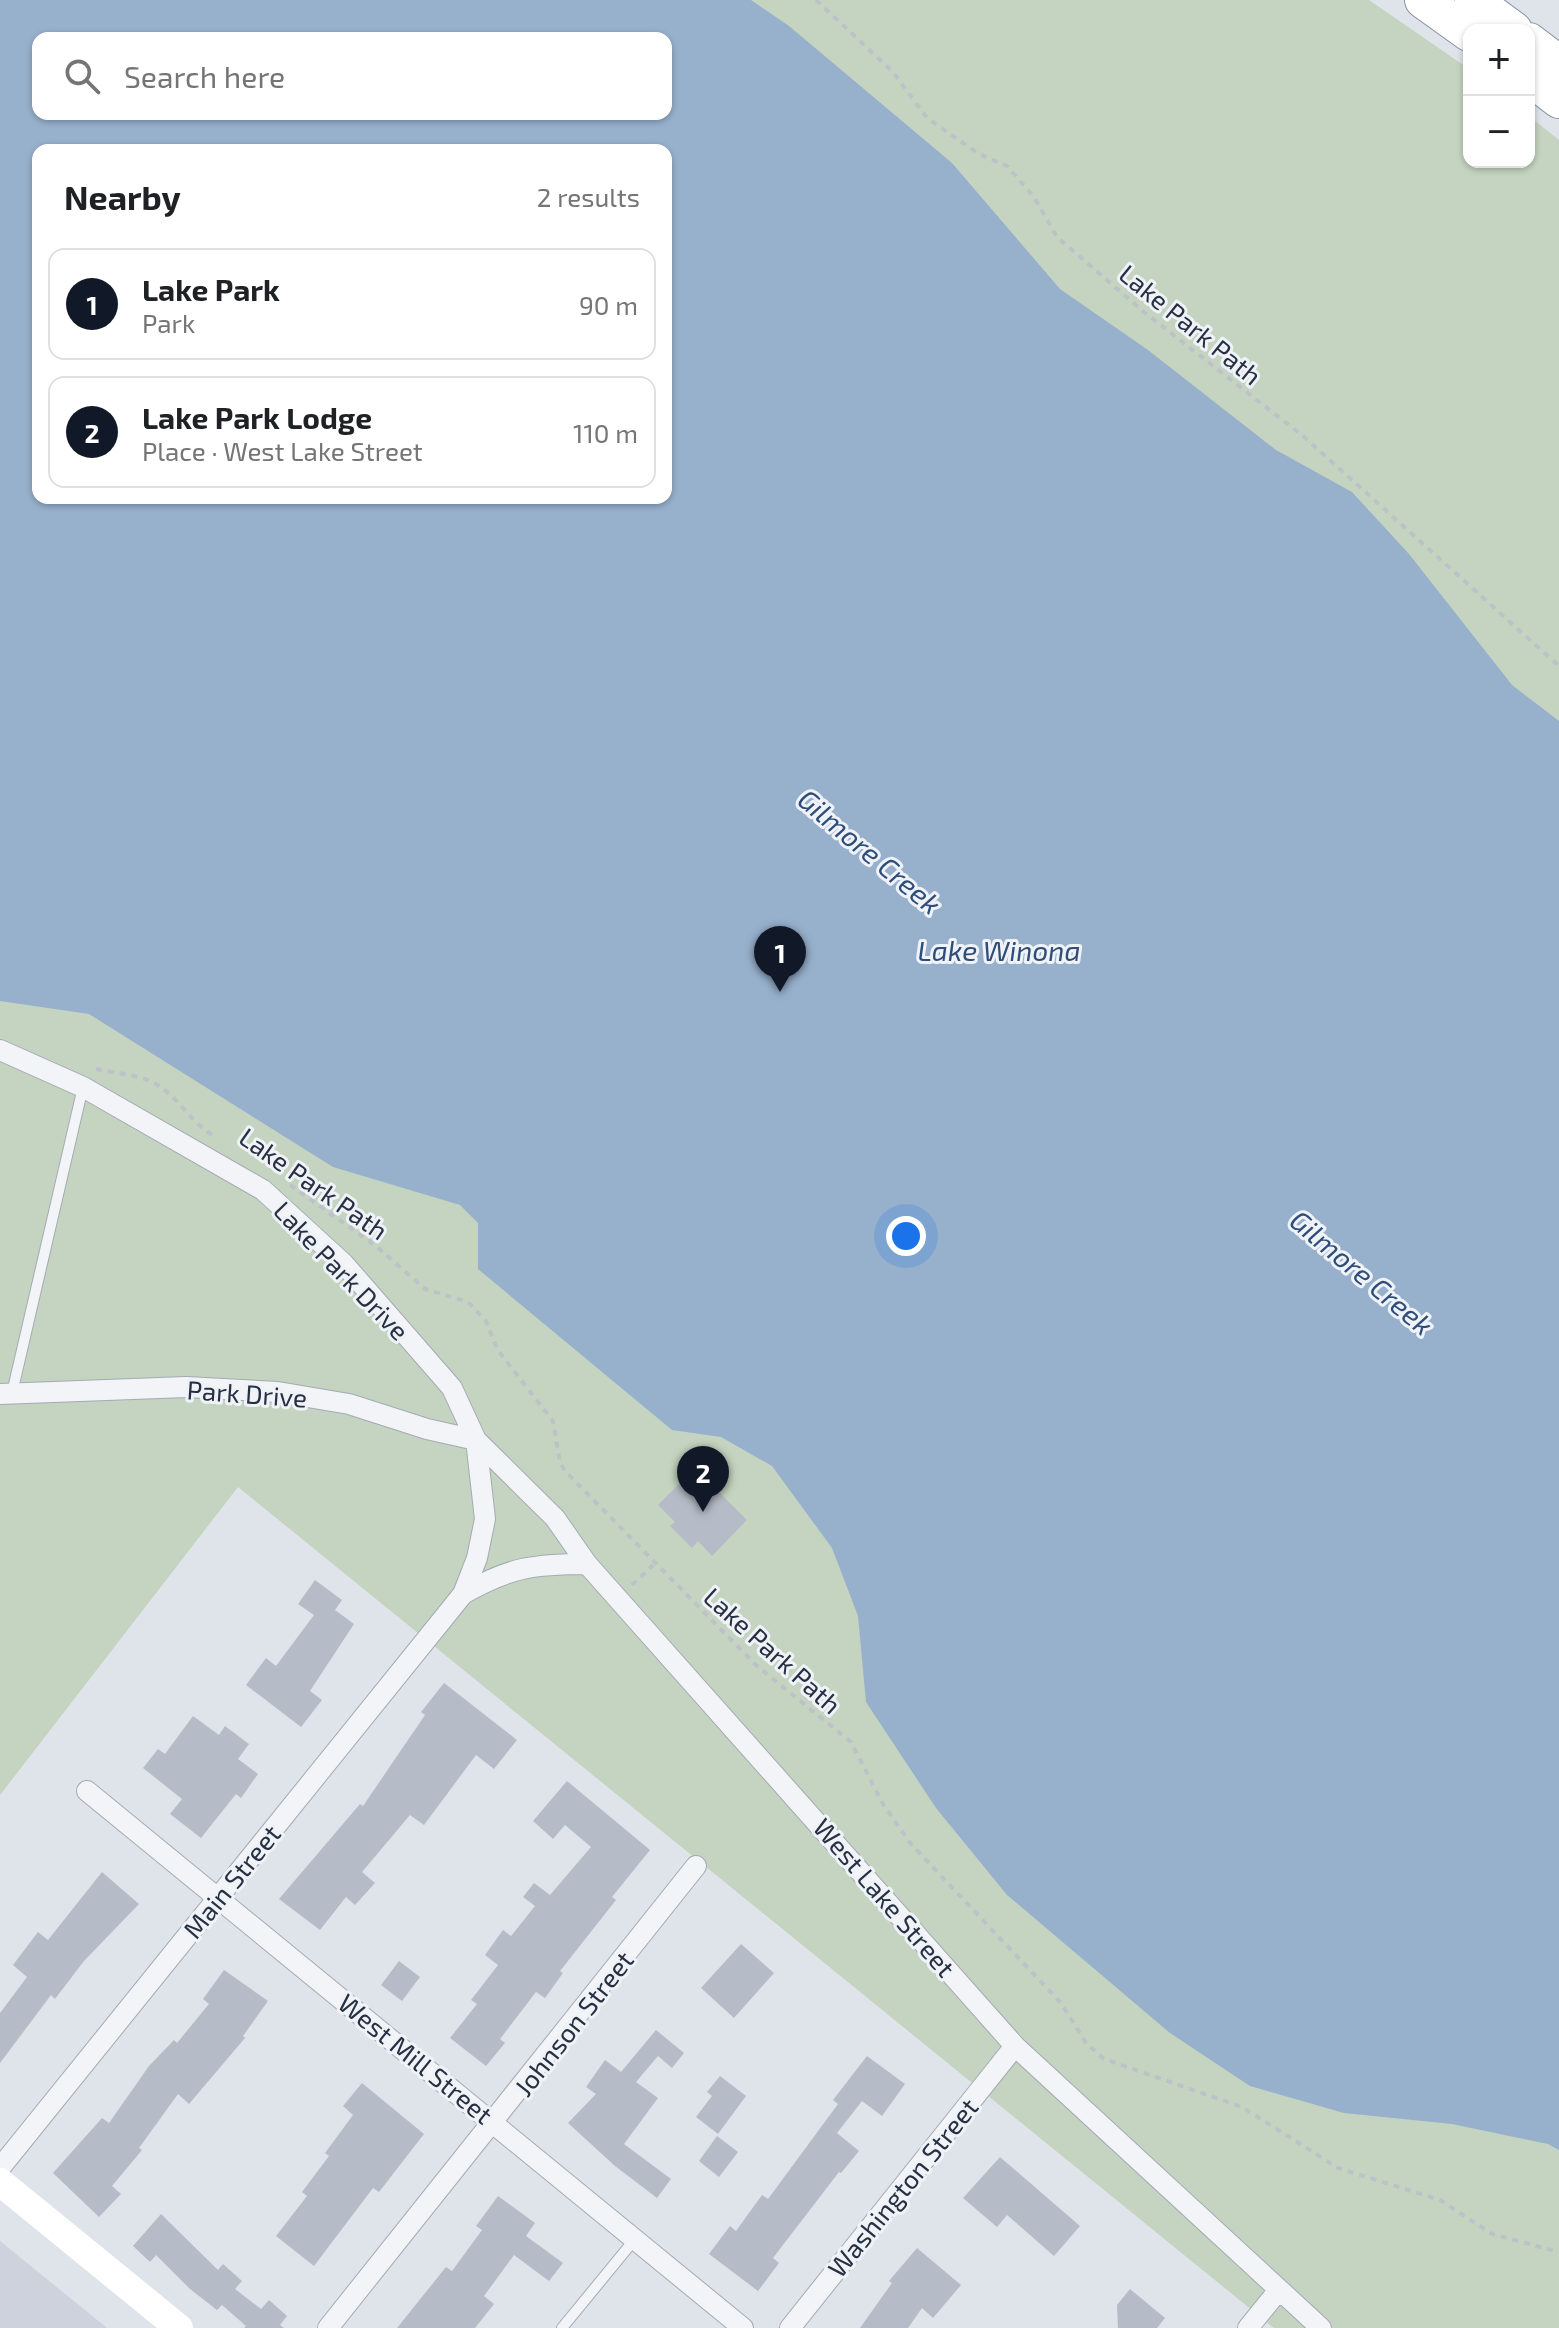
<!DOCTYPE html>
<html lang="en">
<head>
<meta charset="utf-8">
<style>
  :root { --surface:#fff; --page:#f6f6f6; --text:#202124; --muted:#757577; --line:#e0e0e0; --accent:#111827 }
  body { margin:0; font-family:"Exo 2",sans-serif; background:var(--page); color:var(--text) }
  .controls { position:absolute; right:24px; top:24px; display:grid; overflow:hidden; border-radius:16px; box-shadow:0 2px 6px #0004 }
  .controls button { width:72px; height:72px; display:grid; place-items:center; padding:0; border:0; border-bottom:2px solid var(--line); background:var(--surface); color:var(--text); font:40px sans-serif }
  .you { position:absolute; left:906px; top:1236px; width:28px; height:28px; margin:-20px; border:6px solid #fff; border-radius:50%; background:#1a73e8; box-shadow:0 0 0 12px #1a73e833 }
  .badge { display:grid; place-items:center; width:52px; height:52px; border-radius:50%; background:var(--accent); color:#fff; font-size:26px; font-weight:700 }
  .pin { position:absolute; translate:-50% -66px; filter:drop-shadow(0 2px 4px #0008) }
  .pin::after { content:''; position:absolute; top:42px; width:28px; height:24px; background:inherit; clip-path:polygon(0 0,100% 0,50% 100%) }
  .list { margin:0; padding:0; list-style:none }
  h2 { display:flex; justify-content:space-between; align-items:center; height:104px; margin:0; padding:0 32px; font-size:34px }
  h2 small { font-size:26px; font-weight:400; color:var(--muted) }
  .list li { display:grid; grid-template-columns:52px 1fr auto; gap:24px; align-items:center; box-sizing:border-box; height:112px; margin:0 16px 16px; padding:0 16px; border:2px solid var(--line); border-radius:16px }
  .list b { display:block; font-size:30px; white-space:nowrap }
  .list p { margin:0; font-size:26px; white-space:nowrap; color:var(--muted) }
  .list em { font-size:26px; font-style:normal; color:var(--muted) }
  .icon { flex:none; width:44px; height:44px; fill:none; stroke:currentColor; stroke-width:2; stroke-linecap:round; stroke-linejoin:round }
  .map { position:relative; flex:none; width:1559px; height:2328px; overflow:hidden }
  .search { position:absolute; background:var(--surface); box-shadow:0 2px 6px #0004; left:32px; top:32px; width:640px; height:88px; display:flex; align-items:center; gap:20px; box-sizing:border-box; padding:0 28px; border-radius:16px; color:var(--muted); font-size:30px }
  .panel { position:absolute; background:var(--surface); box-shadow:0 2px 6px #0004; left:32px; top:144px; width:640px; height:360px; border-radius:16px }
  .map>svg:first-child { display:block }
</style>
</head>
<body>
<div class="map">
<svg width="1559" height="2328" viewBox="0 0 1559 2328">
  <rect width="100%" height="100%" fill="#dfe3ea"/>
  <path fill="#cdd2dc" d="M0 2241 107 2328H0Z"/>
  <path fill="#c4d4c0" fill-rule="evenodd" d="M0 0H1369L1469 69V162H1529V116L1559 140V2328H1274L238 1487 0 1795ZM38 38H666V114H38ZM38 150H666V498H38Z"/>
  <path fill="#97b0cc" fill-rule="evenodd" d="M0 0H751L789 26 952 163 1060 289 1148 350 1276 450 1352 492 1409 554 1512 685 1559 721V2150L1548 2144 1452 2124 1344 2113 1250 2086 1170 2033 1007 1895 936 1808 866 1702 858 1616 832 1548 772 1466 721 1437 672 1430 478 1269V1223L460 1205 333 1167 89 1014 0 1001ZM38 38H666V114H38ZM38 150H666V498H38Z"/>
  <path fill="#b6bcc7" d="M695 1468 747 1520 712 1556 698 1541 692 1548 670 1526 675 1522 658 1505Z
    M315 1580 342 1600 335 1610 354 1624 310 1691 322 1700 301 1727 246 1685 266 1658 276 1666 314 1615 298 1604Z
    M444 1683 517 1740 494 1769 476 1755 424 1825 410 1815 362 1872 375 1883 355 1905 346 1897 320 1930 279 1899 360 1804 363 1806 425 1715 421 1712Z
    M193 1716 219 1735 225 1726 249 1744 238 1759 258 1774 241 1798 236 1794 201 1838 170 1814 182 1799 143 1768 158 1749 165 1754Z
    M567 1781 650 1850 612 1897 616 1900 560 1971 563 1973 545 1998 536 1992 500 2039 505 2043 486 2066 450 2038 477 2004 471 2000 498 1965 485 1955 503 1930 511 1936 535 1906 523 1897 534 1883 550 1895 591 1847 565 1825 553 1839 533 1821Z
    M102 1872 139 1904 84 1961 55 1999 51 1995 0 2063V2013L27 1977 13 1965 38 1932 48 1940Z
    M741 1944 774 1973 734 2018 701 1988Z
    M399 1961 420 1977 402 2001 381 1985Z
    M224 1970 268 2001 243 2036 245 2038 189 2104 178 2094 139 2148 142 2150 112 2186 121 2194 99 2217 53 2173 102 2118 109 2123 149 2066 174 2040 177 2043 209 2004 203 1999Z
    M656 2030 684 2053 672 2068 658 2056 636 2082 658 2098 624 2144 671 2179 657 2198 615 2166 568 2123 596 2094 586 2087 605 2060 621 2072Z
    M867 2056 905 2084 882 2116 862 2101 837 2133 859 2151 841 2173 839 2172 773 2258 779 2263 758 2291 709 2254 730 2226 736 2231 762 2195 768 2199 838 2104 833 2100Z
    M720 2076 746 2096 718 2134 696 2117 712 2096 707 2092Z
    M362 2083 424 2134 379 2192 373 2188 314 2266 276 2236 307 2196 302 2192 329 2156 325 2153 353 2115 343 2106Z
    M717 2136 738 2152 719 2177 699 2161Z
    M1000 2157 1080 2226 1054 2256 1007 2215 997 2227 963 2198Z
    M498 2196 535 2223 526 2236 563 2263 549 2281 514 2255 484 2296 494 2304 475 2328H397L446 2267 452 2271 482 2230 476 2226Z
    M161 2214 218 2270 223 2264 242 2281 235 2289 261 2309 269 2300 287 2316 280 2325 284 2328H244L246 2326 222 2305 217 2310 190 2289 156 2255 150 2262 133 2246Z
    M917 2248 961 2285 933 2318 922 2308 908 2328H860L892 2283 889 2281Z
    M1130 2289 1165 2318 1157 2328H1118L1117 2305Z"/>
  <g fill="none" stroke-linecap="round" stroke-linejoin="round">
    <defs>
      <path id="lane" d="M12 1393 83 1087
        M562 2328 635 2239"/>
      <path id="street" d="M0 1050 83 1087 263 1190 344 1264 452 1388 476 1440 485 1519 477 1558 463 1594 0 2168
        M0 1394 186 1387 278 1392 349 1404 427 1429 476 1440 555 1518 587 1564 1015 2046 1321 2328
        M463 1594C510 1567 534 1564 587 1564
        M87 1791 743 2328
        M328 2328 696 1866
        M790 2328 1015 2046
        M1248 2328 1278 2291"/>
      <path id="highway" d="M1423 0 1469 33
        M1473 0 1514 30
        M1529 41 1559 64
        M1529 77 1559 100"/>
    </defs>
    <use href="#lane" stroke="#a4aab4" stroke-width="12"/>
    <use href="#street" stroke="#a4aab4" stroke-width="22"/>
    <use href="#highway" stroke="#8590a1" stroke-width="38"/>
    <path stroke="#bdc1c8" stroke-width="4" stroke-dasharray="6 6" stroke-linecap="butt" d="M816 0 893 72 927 118 979 154 1007 166 1034 197 1057 237 1144 312 1303 436 1559 666
      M96 1069C117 1074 144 1074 162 1088 182 1103 190 1120 212 1135
      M290 1185 376 1246 425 1289 468 1302 486 1321 497 1349 553 1421 560 1463 566 1472 757 1666 851 1742 883 1804 911 1844 1061 2003 1086 2043 1104 2059 1242 2107 1338 2168 1440 2200 1492 2234 1559 2252
      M632 1585 653 1565"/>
    <use href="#lane" stroke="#f2f4f7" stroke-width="10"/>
    <use href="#street" stroke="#f2f4f7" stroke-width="20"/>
    <path stroke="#fff" stroke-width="28" d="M0 2182 179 2328"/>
    <use href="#highway" stroke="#fff" stroke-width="36"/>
  </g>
  <g text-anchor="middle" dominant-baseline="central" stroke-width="6" stroke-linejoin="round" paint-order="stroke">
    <g font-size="26" fill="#273042" stroke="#eff2f7">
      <text transform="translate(1191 324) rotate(39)">Lake Park Path</text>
      <text transform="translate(314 1183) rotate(35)">Lake Park Path</text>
      <text transform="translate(342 1270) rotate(46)">Lake Park Drive</text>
      <text transform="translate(247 1393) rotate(4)">Park Drive</text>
      <text transform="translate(773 1650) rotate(42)">Lake Park Path</text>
      <text transform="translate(231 1881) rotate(-51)">Main Street</text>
      <text transform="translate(885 1897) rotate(49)">West Lake Street</text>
      <text transform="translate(573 2023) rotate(-52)">Johnson Street</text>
      <text transform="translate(416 2058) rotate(39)">West Mill Street</text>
      <text transform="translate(902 2187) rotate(-51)">Washington Street</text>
    </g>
    <g font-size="28" font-style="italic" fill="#2e4e79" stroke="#eff2f7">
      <text transform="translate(870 851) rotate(40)">Gilmore Creek</text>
      <text x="999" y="950">Lake Winona</text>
      <text transform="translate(1362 1272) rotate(40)">Gilmore Creek</text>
    </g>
  </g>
</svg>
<div class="controls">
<button>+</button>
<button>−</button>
</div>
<div class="you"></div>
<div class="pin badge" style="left:780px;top:992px">1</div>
<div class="pin badge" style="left:703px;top:1512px">2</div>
<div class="search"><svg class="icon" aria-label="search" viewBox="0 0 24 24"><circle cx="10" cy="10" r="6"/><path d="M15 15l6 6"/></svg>Search here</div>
<section class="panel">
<h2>Nearby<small>2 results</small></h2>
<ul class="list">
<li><span class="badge">1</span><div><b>Lake Park</b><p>Park</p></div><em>90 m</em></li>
<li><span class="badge">2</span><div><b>Lake Park Lodge</b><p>Place · West Lake Street</p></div><em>110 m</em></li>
</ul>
</section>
</div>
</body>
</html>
